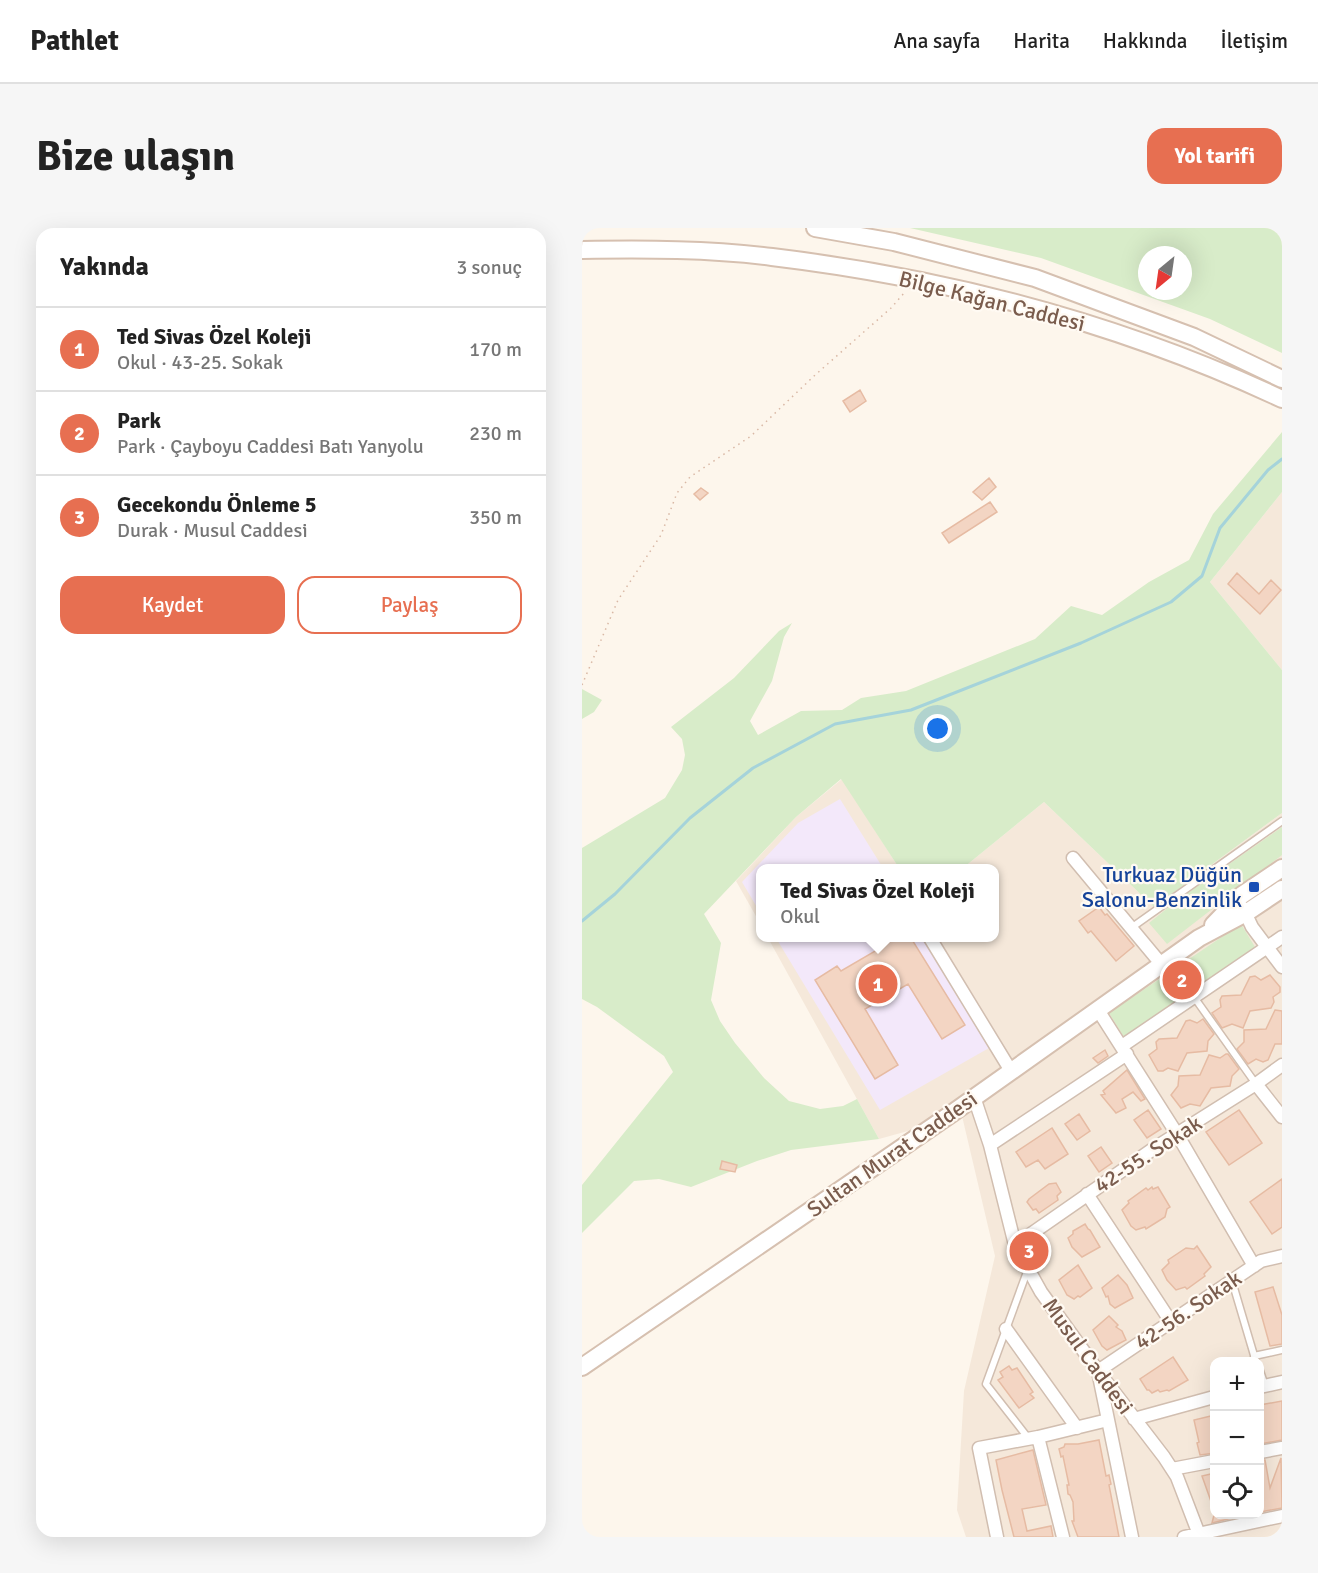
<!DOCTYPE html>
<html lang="tr">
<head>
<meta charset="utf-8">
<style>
  :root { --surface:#fff; --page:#f6f6f6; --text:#222; --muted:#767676; --line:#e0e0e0; --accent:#e76f51 }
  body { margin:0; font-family:Signika,sans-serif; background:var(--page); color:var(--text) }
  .controls { position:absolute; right:18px; bottom:18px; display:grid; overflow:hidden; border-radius:12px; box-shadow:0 6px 24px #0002 }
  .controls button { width:54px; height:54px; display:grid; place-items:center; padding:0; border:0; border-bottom:2px solid var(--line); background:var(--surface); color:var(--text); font:30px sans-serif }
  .compass { position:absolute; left:556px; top:18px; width:54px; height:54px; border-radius:50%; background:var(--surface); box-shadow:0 6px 24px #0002; rotate:209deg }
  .you { position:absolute; left:356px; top:501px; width:21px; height:21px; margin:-15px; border:4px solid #fff; border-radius:50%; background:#1a73e8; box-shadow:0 0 0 9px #1a73e833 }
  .badge { display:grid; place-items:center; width:39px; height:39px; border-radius:50%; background:var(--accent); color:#fff; font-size:20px; font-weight:700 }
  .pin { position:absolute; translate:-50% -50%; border:3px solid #fff; box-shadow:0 2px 6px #0006 }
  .popup { position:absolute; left:174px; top:636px; width:243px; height:78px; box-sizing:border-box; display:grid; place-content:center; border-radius:12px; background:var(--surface); filter:drop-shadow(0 2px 4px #0005); font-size:20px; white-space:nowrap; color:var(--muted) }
  .popup b { font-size:22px; color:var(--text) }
  .popup::after { content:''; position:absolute; left:50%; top:100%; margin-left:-12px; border:12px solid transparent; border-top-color:var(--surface) }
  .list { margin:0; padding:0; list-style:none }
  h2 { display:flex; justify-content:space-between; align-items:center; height:78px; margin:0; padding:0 24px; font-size:26px }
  h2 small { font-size:20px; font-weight:400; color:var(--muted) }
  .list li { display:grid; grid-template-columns:39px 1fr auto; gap:18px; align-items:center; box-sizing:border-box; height:84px; padding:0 24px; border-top:2px solid var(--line) }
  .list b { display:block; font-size:22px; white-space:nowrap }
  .list p { margin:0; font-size:20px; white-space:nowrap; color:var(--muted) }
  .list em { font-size:20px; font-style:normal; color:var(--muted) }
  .actions { display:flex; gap:12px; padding:18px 24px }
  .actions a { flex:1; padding:14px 0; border:2px solid var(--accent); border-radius:18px; text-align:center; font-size:21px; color:var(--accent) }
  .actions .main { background:var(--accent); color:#fff }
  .icon { flex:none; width:33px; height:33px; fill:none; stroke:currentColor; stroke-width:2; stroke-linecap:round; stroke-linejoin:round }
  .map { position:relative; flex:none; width:700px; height:1309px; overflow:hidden; border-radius:18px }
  header { display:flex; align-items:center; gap:36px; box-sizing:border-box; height:84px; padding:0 30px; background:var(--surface); border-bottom:2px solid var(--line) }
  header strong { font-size:28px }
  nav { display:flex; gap:33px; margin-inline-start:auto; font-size:21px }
  .intro { display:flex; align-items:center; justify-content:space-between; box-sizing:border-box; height:144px; padding:0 36px }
  h1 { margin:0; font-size:42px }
  .button { padding:15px 27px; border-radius:18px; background:var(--accent); color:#fff; font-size:21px; font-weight:700 }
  main { display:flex; gap:36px; padding:0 36px }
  aside { flex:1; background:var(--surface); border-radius:18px; box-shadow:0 6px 24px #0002 }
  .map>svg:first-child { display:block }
</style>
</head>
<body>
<header>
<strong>Pathlet</strong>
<nav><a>Ana sayfa</a><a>Harita</a><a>Hakkında</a><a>İletişim</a></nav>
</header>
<div class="intro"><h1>Bize ulaşın</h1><a class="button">Yol tarifi</a></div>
<main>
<aside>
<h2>Yakında<small>3 sonuç</small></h2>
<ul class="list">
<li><span class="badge">1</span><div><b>Ted Sivas Özel Koleji</b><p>Okul · 43-25. Sokak</p></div><em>170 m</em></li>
<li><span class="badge">2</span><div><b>Park</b><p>Park · Çayboyu Caddesi Batı Yanyolu</p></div><em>230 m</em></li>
<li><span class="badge">3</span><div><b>Gecekondu Önleme 5</b><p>Durak · Musul Caddesi</p></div><em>350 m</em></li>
</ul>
<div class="actions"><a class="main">Kaydet</a><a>Paylaş</a></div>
</aside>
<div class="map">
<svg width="700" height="1309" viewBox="0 0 700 1309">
  <rect width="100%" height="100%" fill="#fdf6ec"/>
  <path fill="#f5e8da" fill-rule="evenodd" d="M700 264V442L628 354Z
    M260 551 317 640H179V697L154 653 214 589Z
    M462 574 572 679 700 585V1309H384L375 1282 382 1163 413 1028 380 888 297 911 186 710H413V640H381ZM632 1134H678V1286H632Z"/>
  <path fill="#f3e8fa" d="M258 571 301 640H179V686L160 654 216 595Z
    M194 710H343L407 820 298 882Z"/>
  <path fill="#d8ecc9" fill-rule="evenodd" d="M328 0H700V125L628 91 459 30ZM565 27H601V63H565Z
    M700 204V264L628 354 700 442V585L572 679 462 574 381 640H317L259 551 214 589 122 686 139 715 129 772 138 793 153 815 182 850 207 873 238 881 261 878 275 871 297 911 209 922 175 933 109 959 77 951 52 953 0 1005V957L91 844 82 828 15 779 0 771V620L83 570 100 542 103 527 100 511 89 499 152 450 197 403 210 395 202 409 190 453 168 493 176 507 219 483 260 482 279 470 324 463 453 411 489 378 520 387 567 354 607 332 631 286Z
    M0 461 20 472 12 484 0 491Z
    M700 599V627L585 716 567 695 593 674Z
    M659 696 673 719 542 809 527 785Z"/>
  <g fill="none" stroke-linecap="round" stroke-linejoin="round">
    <path stroke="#a5d3da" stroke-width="3" d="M0 693 33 666 108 590 171 540 253 496 329 482 499 415 589 374 620 348 638 300 686 242 700 231"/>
  </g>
  <path fill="#f3d5c3" stroke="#e6bba3" stroke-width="1.5" d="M278 162 284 173 268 184 261 173Z
    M407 250 414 259 400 272 391 264Z
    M119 260 126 265 118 272 112 266Z
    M408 274 415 284 367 315 360 305Z
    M655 345 677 366 689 352 699 362 678 386 646 356Z
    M517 679 523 687 525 686 552 718 534 733 509 703 506 705 497 693Z
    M304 710H329L383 797 360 811 326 756 283 781 316 837 293 851 233 752 255 738 259 743 302 718 300 712Z
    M688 747 698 759V764L691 769 692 774 689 780 668 783 661 800 650 796 640 800 630 785 639 779 638 772 640 768 659 767 668 749 673 748 679 752Z
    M693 782 700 783V816H693L686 832 681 834 674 831 666 836 655 821 662 814V802L684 801Z
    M621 791 632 806 626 813 625 823 605 825 596 843 586 840 581 843H576L567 827 575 821 574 814 577 811 595 810 604 793 608 792 615 795Z
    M523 822 526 828 516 835 511 830Z
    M644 826H646L657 841 650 848 648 858 629 860 618 878 608 876 599 880 589 867 596 858 597 848 618 847 627 827 638 830Z
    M545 842 563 871 559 873 551 864 540 871 544 880 534 885 519 867 523 866 521 863Z
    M566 882 579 901 565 910 552 892Z
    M657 882 680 915 647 937 624 904Z
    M497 886 508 903 495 912 483 896Z
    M470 900 486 926 463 941 456 932 444 939 434 924Z
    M519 919 530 935 517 944 506 928Z
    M140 933 155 937 153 944 138 941Z
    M700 951V999L690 1006 668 974Z
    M474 955 479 964 475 968 476 972 457 985 454 981 451 982 445 974 447 971 467 956Z
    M570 959 571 961 576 959 588 979 585 981 583 989 575 994 564 1001 563 999 554 1002 549 998 540 982 547 975 546 973 564 960 566 962Z
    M503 996 506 1001 508 1002 518 1019 500 1029 490 1019 486 1010 491 1006V1003Z
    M615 1018 629 1039 622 1046 623 1048 605 1061 603 1059 594 1062 585 1052 580 1042 587 1035 586 1032 604 1020 612 1021Z
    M496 1037 510 1060 498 1069 496 1068 492 1071 485 1067 477 1052Z
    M536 1047 545 1057 551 1070 533 1080 528 1076 526 1068 524 1069 520 1060Z
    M691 1059 700 1087V1116L688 1118 673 1064Z
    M527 1088 536 1097 534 1099 540 1103 544 1112 525 1122 520 1118 511 1102Z
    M591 1129 606 1152 587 1163 585 1162 578 1164 576 1162 570 1165 567 1162H565L558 1151Z
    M427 1138 430 1142 435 1140 451 1164 448 1166 452 1170 437 1180 416 1152 421 1149 418 1144Z
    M700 1173V1212L678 1216V1177Z
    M633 1187V1225L618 1227 615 1215 617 1214 612 1192Z
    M517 1212 524 1248 527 1247 529 1256 527 1257 537 1309H496L490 1293H492L491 1274 488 1267 486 1266 485 1257H487L481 1228 479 1229 477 1221 482 1219 483 1216H496Z
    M451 1222 464 1277 440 1281 445 1303 469 1298 471 1309H432L420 1262 414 1232Z
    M699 1230 700 1280 678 1284V1232H683L688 1260Z
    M633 1245V1279H631L620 1248Z
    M632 1287H657L658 1288 630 1295Z"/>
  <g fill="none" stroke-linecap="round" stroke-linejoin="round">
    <defs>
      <path id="lane" d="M549 700 700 593
        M612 769 674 856
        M446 1041 404 1156 447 1211
        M650 1053 674 1134
        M672 1128 700 1122
        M678 1143 683 1158"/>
      <path id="street" d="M491 630 580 737
        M661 680 670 699 700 739
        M348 710 429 843
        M516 782 595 906 672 1038
        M540 818 700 709
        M674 856 700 889
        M392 869 408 917 433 1017 459 1064 516 1143 582 1229 595 1249 618 1309
        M408 917 545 826
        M505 966 589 1094
        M433 1017 574 919 674 856 700 837
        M424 1101 495 1200
        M678 1159 700 1154
        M552 1191 632 1169
        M456 1209 481 1309
        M678 1224 700 1220
        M590 1241 632 1233
        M415 1309 397 1220 456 1209 526 1192
        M550 1309 516 1143 679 1033 700 1028
        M602 1309 700 1288"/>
      <path id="secondary" d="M233 0 312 14 453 50 612 109 700 151
        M0 22C63 21 128 21 190 29 365 50 540 96 700 171
        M631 697 660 667 700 640
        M0 1139 369 886 617 710 664 685 700 661"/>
    </defs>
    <use href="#lane" stroke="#d1beb0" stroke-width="9"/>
    <use href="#street" stroke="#d1beb0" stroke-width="15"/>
    <use href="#secondary" stroke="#d6c0b0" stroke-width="20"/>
    <path stroke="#d9b8a5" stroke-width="1.5" stroke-dasharray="1.5 4.5" stroke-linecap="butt" d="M0 457 36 372 79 307 95 265 108 249 169 208 232 148 309 80 323 64"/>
    <use href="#lane" stroke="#fff" stroke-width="6"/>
    <use href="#street" stroke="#fff" stroke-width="12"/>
    <use href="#secondary" stroke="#fff" stroke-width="16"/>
  </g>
  <rect fill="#1a4fb4" stroke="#fffaf3" stroke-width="2" x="666" y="653" width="12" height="12" rx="3"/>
  <g text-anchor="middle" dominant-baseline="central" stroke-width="4.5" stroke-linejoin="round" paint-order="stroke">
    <g font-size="22" fill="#7a5c4d" stroke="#fffaf3">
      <text transform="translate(410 73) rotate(14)">Bilge Kağan Caddesi</text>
      <text transform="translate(310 926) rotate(-35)">Sultan Murat Caddesi</text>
      <text transform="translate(566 926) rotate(-33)">42-55. Sokak</text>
      <text transform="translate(606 1082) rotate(-34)">42-56. Sokak</text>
      <text transform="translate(506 1128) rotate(54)">Musul Caddesi</text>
    </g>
    <g font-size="22" fill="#164399" stroke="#fffaf3" text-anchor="end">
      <text x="660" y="646">Turkuaz Düğün<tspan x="660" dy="25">Salonu-Benzinlik</tspan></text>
    </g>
  </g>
</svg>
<div class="controls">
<button>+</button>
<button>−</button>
<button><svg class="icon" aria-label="locate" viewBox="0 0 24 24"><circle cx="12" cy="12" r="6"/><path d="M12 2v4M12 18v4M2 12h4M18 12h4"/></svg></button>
</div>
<svg class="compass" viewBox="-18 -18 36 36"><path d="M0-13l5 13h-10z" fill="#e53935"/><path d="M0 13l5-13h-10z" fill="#767676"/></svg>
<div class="you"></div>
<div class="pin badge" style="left:296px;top:756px">1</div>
<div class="popup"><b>Ted Sivas Özel Koleji</b>Okul</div>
<div class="pin badge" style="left:600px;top:752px">2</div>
<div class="pin badge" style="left:447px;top:1023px">3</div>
</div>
</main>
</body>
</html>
